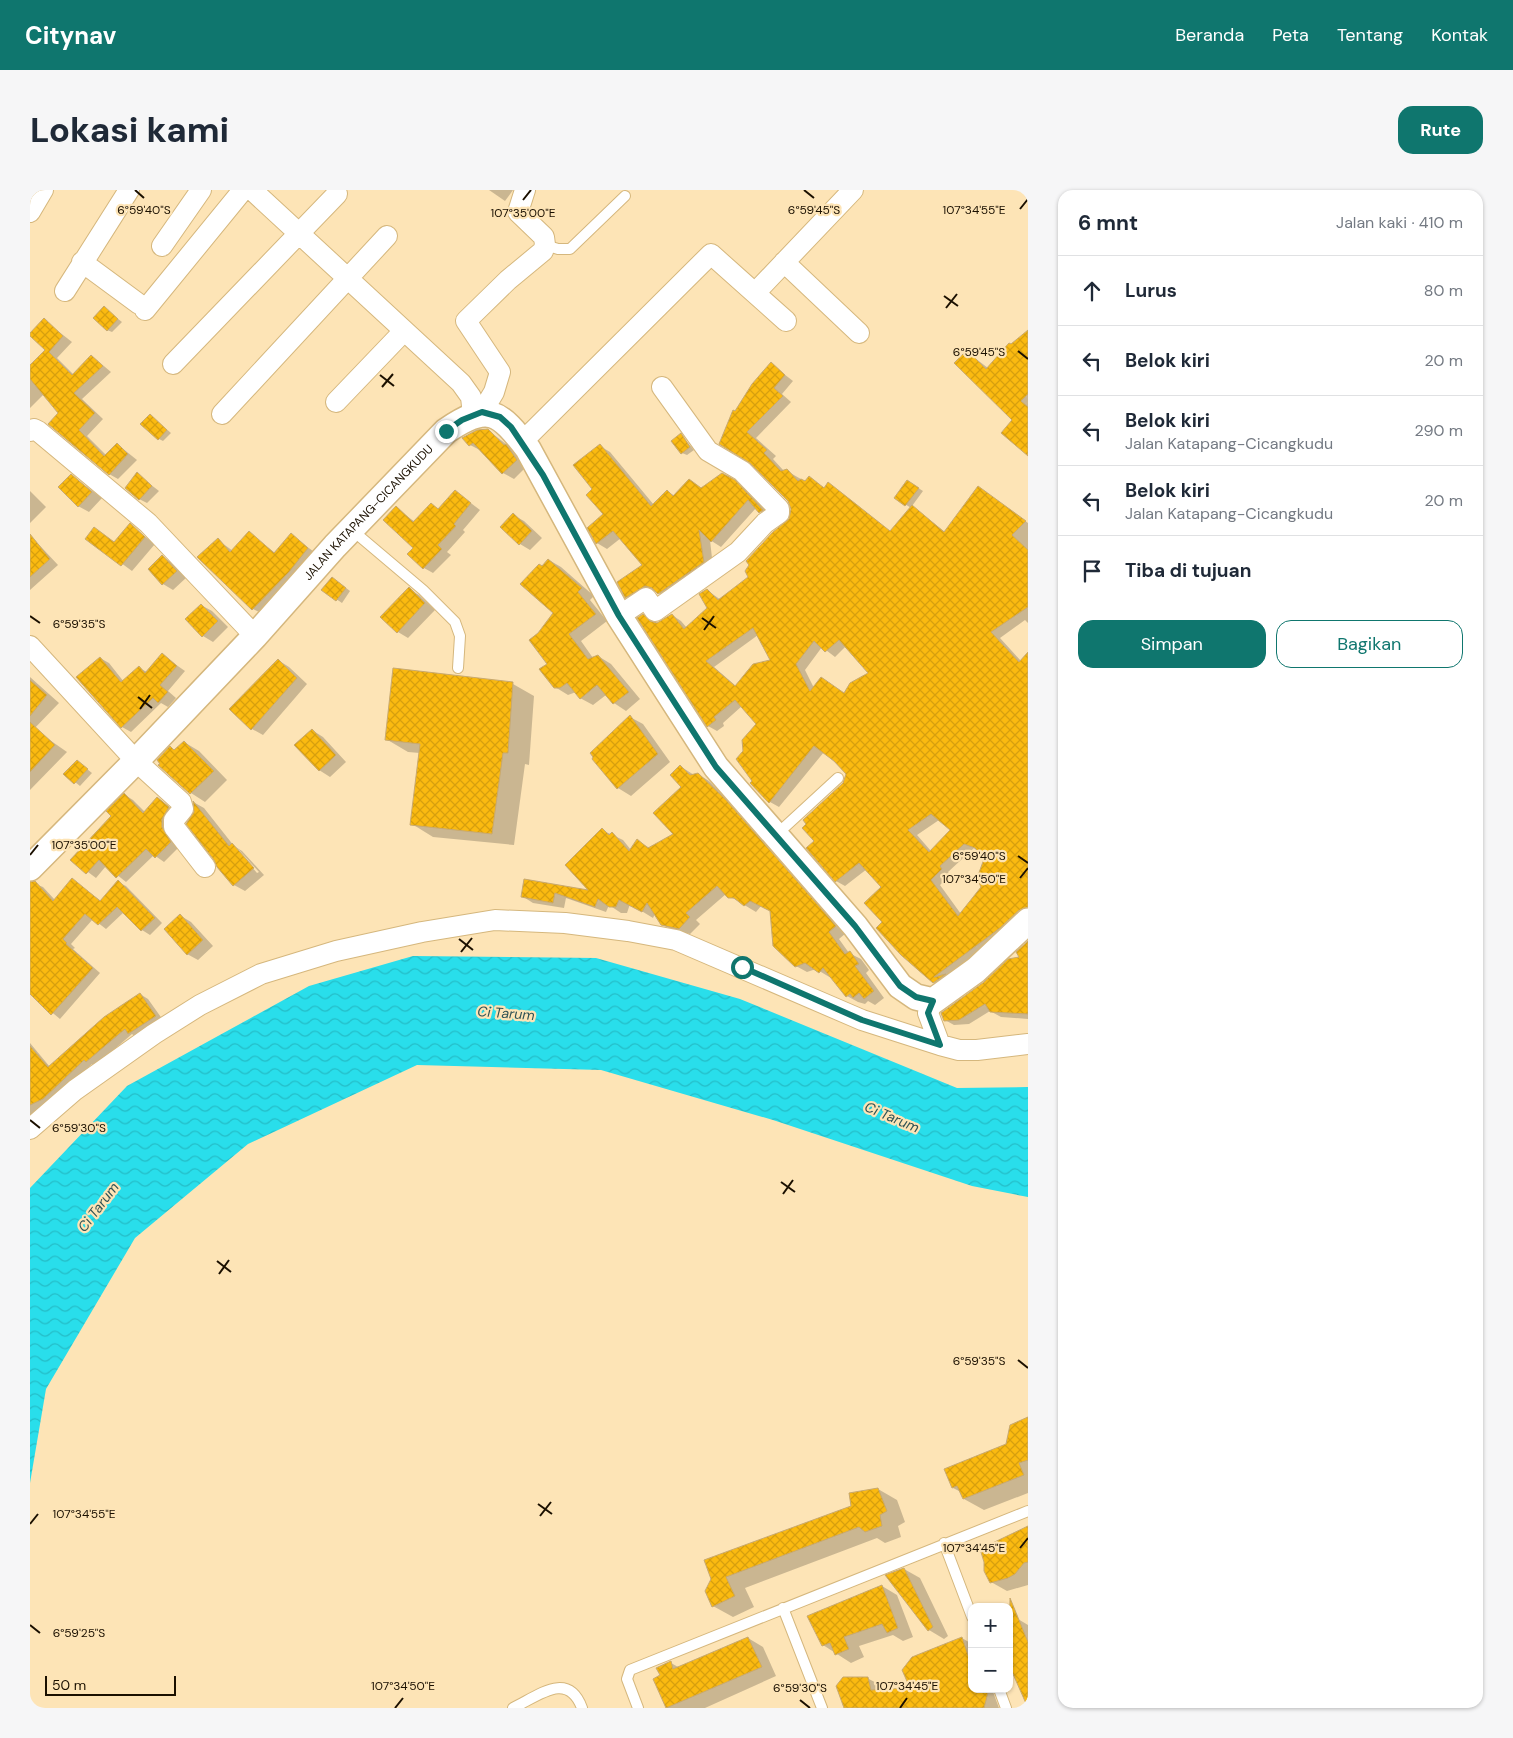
<!DOCTYPE html>
<html lang="id">
<head>
<meta charset="utf-8">
<style>
  :root { --surface:#fff; --page:#f6f6f7; --text:#1f2937; --muted:#747a83; --line:#e0e1e3; --accent:#0f766e }
  body { margin:0; font-family:"DM Sans",sans-serif; background:var(--page); color:var(--text) }
  .controls { position:absolute; right:15px; bottom:15px; display:grid; overflow:hidden; border-radius:10px; box-shadow:0 1px 4px #0004 }
  .controls button { width:45px; height:45px; display:grid; place-items:center; padding:0; border:0; border-bottom:1px solid var(--line); background:var(--surface); color:var(--text); font:25px sans-serif }
  .scale { position:absolute; left:15px; bottom:12px; width:131px; box-sizing:border-box; padding-left:5px; border:2px solid #1b1000; border-top:0; font-size:14px; line-height:18px; white-space:nowrap; color:#1b1000; -webkit-text-stroke:4px #fde4b6; paint-order:stroke }
  .stop { position:absolute; width:15px; height:15px; margin:-11px; border:4px solid #0f766e; border-radius:50%; background:#fff }
  .stop.end { background:#0f766e; border-color:#fff; box-shadow:0 1px 5px #0008 }
  .list { margin:0; padding:0; list-style:none }
  h2 { display:flex; justify-content:space-between; align-items:center; height:65px; margin:0; padding:0 20px; font-size:21px }
  h2 small { font-size:16px; font-weight:400; color:var(--muted) }
  .list li { display:grid; grid-template-columns:32px 1fr auto; gap:15px; align-items:center; box-sizing:border-box; height:70px; padding:0 20px; border-top:1px solid var(--line) }
  .list b { display:block; font-size:19px; white-space:nowrap }
  .list p { margin:0; font-size:16px; white-space:nowrap; color:var(--muted) }
  .list em { font-size:16px; font-style:normal; color:var(--muted) }
  .actions { display:flex; gap:10px; padding:15px 20px }
  .actions a { flex:1; padding:11px 0; border:1px solid var(--accent); border-radius:15px; text-align:center; font-size:18px; color:var(--accent) }
  .actions .main { background:var(--accent); color:#fff }
  .icon { flex:none; width:28px; height:28px; fill:none; stroke:currentColor; stroke-width:2; stroke-linecap:round; stroke-linejoin:round }
  .map { position:relative; flex:none; width:998px; height:1518px; overflow:hidden; border-radius:15px }
  header { display:flex; align-items:center; gap:30px; box-sizing:border-box; height:70px; padding:0 25px; background:var(--accent); color:#fff }
  header strong { font-size:24px }
  nav { display:flex; gap:28px; margin-inline-start:auto; font-size:18px }
  .intro { display:flex; align-items:center; justify-content:space-between; box-sizing:border-box; height:120px; padding:0 30px }
  h1 { margin:0; font-size:35px }
  .button { padding:12px 22px; border-radius:15px; background:var(--accent); color:#fff; font-size:18px; font-weight:700 }
  main { display:flex; gap:30px; padding:0 30px }
  aside { flex:1; background:var(--surface); border-radius:15px; box-shadow:0 1px 4px #0004 }
  .map>svg:first-child { display:block }
</style>
</head>
<body>
<header>
<strong>Citynav</strong>
<nav><a>Beranda</a><a>Peta</a><a>Tentang</a><a>Kontak</a></nav>
</header>
<div class="intro"><h1>Lokasi kami</h1><a class="button">Rute</a></div>
<main>
<div class="map">
<svg width="998" height="1518" viewBox="0 0 998 1518">
  <defs>
    <pattern id="water-waves" width="16" height="10" patternUnits="userSpaceOnUse" patternTransform="scale(1.25)"><rect width="16" height="10" fill="#29deeb"/><path d="M0 5q4-4 8 0t8 0" fill="none" stroke="#24bdc8"/></pattern>
    <pattern id="building-cross-hatch" width="8" height="8" patternUnits="userSpaceOnUse" patternTransform="scale(1.25)"><rect width="8" height="8" fill="#fbba10"/><path d="M0 0l8 8M0 8l8-8" fill="none" stroke="#d79f0e"/></pattern>
  </defs>
  <rect width="100%" height="100%" fill="#fde4b6"/>
  <path fill="url(#water-waves)" d="M383 766 566 768 710 809 927 898 998 897V1007L942 996 743 930 571 880 387 875 218 954 105 1048 16 1199 0 1293V998L97 896 279 796Z"/>
  <path fill="#0003" fill-rule="evenodd" d="M459 0H483L475 11Z
    M74 118 92 132 82 142 77 140Z
    M14 130 42 152 27 168 44 185 62 166 81 182 52 209 73 229 57 246 76 265 87 254 107 270 88 289 79 284 14 204 0 218V177L17 160Z
    M998 142V264L972 243 984 230 937 162 958 178Z
    M741 174 763 191 752 204 761 212 726 248 746 266 743 269 754 281H757L776 292 779 288 795 298 799 293 861 342 881 318 866 308 882 294 893 301 882 316 915 342 957 303 998 333V389L995 392 998 395V433L995 430 970 448 991 471 998 463V725L913 798 903 792 854 733 853 697 837 679 815 696 806 691 785 651 817 584 794 562 749 617 740 612 723 591 714 561 728 534 712 516 693 533 694 536 687 541 678 536 609 428 613 426 627 434 642 425 651 431 657 438 678 418 677 400 691 410 720 387 760 329 762 319 759 310 721 272 705 223ZM728 445 742 470 706 496 684 477ZM816 456 840 483 815 504 791 488 784 498 775 480 792 457 805 467ZM909 630 922 640 901 661 887 645ZM944 658 956 668 952 697 931 724 910 695 920 685 918 682Z
    M120 225 141 243 133 251 129 249Z
    M458 240 486 262 497 276 484 289 473 283 452 261 440 255 434 248Z
    M651 245 664 260 657 265 652 263Z
    M570 256 580 262 624 315 637 301 645 306 669 297 672 299 692 285 715 298 742 326 740 328 726 318 691 357 680 350 683 377 639 409 625 401 606 412 596 407 613 375 591 348 577 359 567 353 559 338 574 325 564 299Z
    M107 284 129 301 117 313 109 309Z
    M41 285 72 308 59 322 48 316Z
    M0 301 16 317 0 333Z
    M425 301 450 320 433 340 435 342 417 362 421 365 403 383 394 378 366 318 385 332 401 315 410 319Z
    M483 325 494 331 512 348 500 360 490 354 471 337Z
    M100 335 125 354 102 381 57 348 64 339 85 353Z
    M219 343 245 363 261 345 287 364 233 424 223 419 188 350 203 361Z
    M0 345 28 375 0 400Z
    M132 367 143 373 157 387 143 400 133 394Z
    M519 370 531 377 564 406 560 410 577 431 551 451 563 468 568 466 581 474 610 509 596 521 584 513 576 505 563 515 550 508 546 502 538 505 525 497 509 443 524 423 512 377Z
    M307 391 320 401 312 413 293 400Z
    M379 399 389 405 405 420 378 448 368 442Z
    M171 415 182 421 198 437 183 452 173 446Z
    M132 465 155 481 138 501 146 508 138 517 131 513 101 542 92 537 70 468 79 473 94 492 109 478 117 482Z
    M248 470 259 477 277 494 233 545 222 539Z
    M0 487 29 513 0 543Z
    M483 494 504 506 499 575 495 574 484 655 403 647 382 634 390 563 378 562 356 549Z
    M600 527 613 534 640 572 601 606 588 598 565 566Z
    M282 540 293 547 316 572 300 587 289 580Z
    M14 546 37 562 0 600V560Z
    M154 552 169 561 197 590 175 612 161 603 140 558 146 561Z
    M47 571 62 583 50 596 35 584Z
    M650 576 664 585 668 584 679 591 707 618 816 743 809 749 819 763 831 769 839 780 836 783 854 808 845 815 838 811 835 814 828 812 817 806 802 787 801 788 786 779 777 782 766 776 741 721 731 716 726 722 696 704 666 730 670 734 660 744 644 741 632 734 625 724 623 728 600 714 597 723H591L579 715 576 722 536 708 534 718 503 713 492 706 495 690 562 702 572 640 593 650 601 660 607 651 620 658 645 644 652 597Z
    M95 605 103 610 115 622 128 608 147 623 149 657 134 672 124 665 96 692 76 676 66 688 42 670 83 626Z
    M165 613 174 618 204 656 212 661 234 685 215 701 204 695 188 677 166 622ZM204 657 209 660 229 682 227 683Z
    M42 689 71 711 88 692 96 696 132 733 120 745 112 740 94 722 76 739 63 729 41 754 45 758 43 759 70 783 30 829 0 804V692L13 697 25 710Z
    M151 726 161 732 183 756 168 770 157 764Z
    M998 752V829L971 827 960 821 939 834 924 835 915 830 991 767 988 762Z
    M110 804 118 809 133 830 107 848 102 844 65 876 62 874 0 934V853L20 877Z
    M998 1228V1303L954 1320 934 1309 931 1302 923 1298 977 1255 981 1236Z
    M848 1299 867 1310 875 1332 868 1336 871 1347 855 1353 847 1348 715 1398 724 1417 703 1427 683 1416 682 1389 822 1316Z
    M998 1338V1395L977 1401 961 1392 951 1360Z
    M874 1379 890 1388 918 1446 914 1449 899 1440Z
    M852 1396 867 1405 883 1447 873 1451 863 1445 829 1456 834 1467 821 1473 793 1455Z
    M988 1429 998 1435V1517L979 1471V1432Z
    M718 1448 733 1457 746 1486 675 1518H637L624 1489 631 1486 641 1473 650 1478Z
    M932 1448 942 1454V1499H962L969 1518H815L837 1488 854 1497 855 1501 882 1499Z"/>
  <path fill="url(#building-cross-hatch)" stroke="#c8a970" fill-rule="evenodd" d="M74 116 88 129 77 141 63 128Z
    M14 128 33 146 19 162 42 185 61 165 73 176 44 203 65 223 49 240 74 266 87 253 98 264 79 285 18 234 28 223 0 189V175L15 160 0 146V143Z
    M998 140V204L991 211 998 217V266L971 243 982 230 924 173 937 160 956 179 979 153 981 154Z
    M741 172 755 185 744 198 753 206 717 242 737 260 734 263 751 281 757 279 768 291 771 289 775 291 779 286 794 298 798 292 860 341 882 315 914 342 948 296 996 331 982 345 998 360V417L961 442 989 472 998 462V717L988 721 970 738 904 787 916 784 903 793 871 765 846 738 852 732 834 713 851 697 829 673 805 692 776 658 784 651 772 638 776 634 773 630 813 593 816 584 804 571 784 556 739 613 720 593 722 591 706 569 713 561 712 550 726 534 705 510 684 527 686 530 677 537 607 428 613 424 620 431 627 433 642 424 654 439 677 418 669 404 677 399 688 410 718 387 715 381 719 375 716 371 743 342 759 329 761 319 758 311 720 273 689 254 703 220 705 221 722 194ZM723 438 740 470 723 474 705 496 676 471ZM809 450 838 483 820 493 814 503 791 487 780 501 766 474 784 451 795 462ZM901 624 920 640 899 662 878 640ZM934 654 945 658 954 669 947 688 951 697 928 726 901 690 912 679 910 676Z
    M120 224 137 240 128 250 110 234Z
    M458 239 474 255 476 254 487 270 472 284 443 253 439 256 432 248 447 240Z
    M651 243 660 257 651 264 641 251Z
    M570 254 621 316 637 300 643 306 659 289 671 298 692 283 705 290 733 320 729 323 718 310 681 352 669 340 674 372 628 404 622 398 615 396 595 408 587 392 612 375 583 341 566 354 557 338 573 324 556 305 562 299 543 275Z
    M107 282 122 296 109 310 95 298Z
    M41 284 62 302 48 317 28 297Z
    M877 290 889 298 875 316 864 308Z
    M425 300 441 313 424 334 426 336 408 355 412 359 393 379 377 364 383 358 353 330 366 316 383 332 401 313 408 319Z
    M483 323 502 341 489 355 470 337Z
    M100 333 115 347 91 376 55 349 64 337 84 352Z
    M219 341 244 363 261 343 278 358 259 382 222 420 167 367 188 348 200 362Z
    M0 344 20 369 0 387Z
    M132 365 147 381 132 395 118 379Z
    M518 369 552 398 548 402 566 424 539 444 558 469 568 465 599 502 583 514 567 495 550 509 537 493 530 498H524L509 479 517 474 499 450 508 443 523 423 490 394 509 374 512 376Z
    M302 387 316 398 306 411 291 400Z
    M379 397 395 413 367 443 350 427Z
    M171 414 188 431 172 447 155 429Z
    M132 463 147 476 130 495 138 502 128 513 123 508 91 538 46 487 70 467 91 492 109 476 115 483Z
    M248 469 267 488 221 540 199 519Z
    M363 478 483 492 478 563H473L462 644 380 635 390 554 355 550Z
    M0 490 17 505 0 526Z
    M600 525 628 564 587 599 562 569 563 567 560 563Z
    M0 532 25 555 0 582Z
    M282 539 306 565 289 581 264 555Z
    M154 551 184 581 160 604 128 575 130 574 127 570 140 556 144 560Z
    M47 570 58 579 44 594 33 584Z
    M650 575 660 585 668 583 696 610 788 715 806 736 799 742 815 764 820 761 829 774 825 776 844 801 834 809 829 803 823 808 820 804 816 807 793 778 789 783 775 773 765 777 743 756 740 721 720 711 714 716 704 708H698L687 696 656 723 660 727 649 739 631 735 617 713 612 722 589 710 586 717H579L568 709 565 717 525 703 523 713 491 707 494 689 558 700 535 675 572 638 579 645 582 642 599 661 607 649 618 658 643 644 623 623 651 597 640 585Z
    M94 603 113 623 127 607 139 617 132 629V637L141 652 125 668 116 659 86 688 69 670 56 684 40 670 81 626 76 621Z
    M163 611 199 656 202 653 224 678 203 696 187 677 184 670 156 634 164 622Z
    M42 688 70 711 88 690 125 728 111 741 87 717 68 735 55 724 33 749 37 753 36 754 63 778 21 825 0 804V692L5 691 23 711Z
    M150 724 173 750 157 765 134 739Z
    M998 751V824L960 822 955 814 929 830 914 831 911 823 954 792 978 769 989 767 986 762Z
    M110 803 126 826 98 844 95 839 56 872 54 870 13 909 0 915V856L18 877 74 827Z
    M998 1227V1270L989 1273 994 1285 933 1309 927 1296 922 1298 914 1279 976 1254 980 1235Z
    M848 1298 857 1321 850 1325 852 1336 835 1342 829 1337 696 1387 705 1406 682 1417 675 1401 681 1389 674 1370 821 1316 819 1303Z
    M998 1336V1372L994 1373 985 1384 978 1388 960 1393 954 1381V1372L950 1359Z
    M874 1378 903 1437 898 1441 855 1385Z
    M852 1395 868 1438 857 1443 852 1434 814 1447 819 1459 805 1465 800 1453 792 1456 777 1426Z
    M980 1408 998 1452V1518L979 1475Z
    M718 1447 732 1477 636 1518 623 1489 630 1485 626 1478 641 1471 643 1479Z
    M932 1447 942 1477V1499H959L954 1518H814L806 1496 813 1487H838L841 1500 880 1498 872 1480 882 1467Z"/>
  <g fill="none" stroke-linecap="round" stroke-linejoin="round">
    <defs>
      <path id="service" d="M515 55 528 59H540L595 6
        M322 340 393 400 425 432 430 446 428 478
        M746 645 808 588
        M914 1353 942 1427
        M753 1418 792 1518
        M969 1499 976 1518
        M483 1518C508 1506 538 1480 552 1518
        M608 1518 597 1489 600 1480 998 1321"/>
      <path id="minor" d="M222 0 431 193 441 207 443 225
        M0 22 13 0
        M132 56 171 0
        M52 72 109 114
        M754 72 829 143
        M35 101 99 0
        M725 103 823 0
        M115 120 213 0
        M143 174 307 4
        M306 212 374 141
        M452 222 464 202 470 182 436 131 478 90 513 61 515 55 514 47 488 22 495 0
        M192 224 357 46
        M0 241 4 239 8 241 118 333 225 446
        M492 252 681 64 756 131
        M589 426 616 408 625 421 708 362 735 333 749 323V319L712 281 678 261 632 197
        M0 456 106 571 151 612 153 619 144 630V637L175 677
        M903 811 898 823 910 855
        M0 939 45 900 124 844 170 815 231 784 306 761 392 742 465 730 535 733 598 741 646 750 832 830 910 855 929 860H947L998 854"/>
      <g id="tertiary">
        <path id="s1" d="M0 678 106 571 225 446 305 356 416 241C458 212 469 221 498 259L589 426 686 577 825 736 870 796 886 807 903 811 946 780 998 731"/>
      </g>
    </defs>
    <use href="#service" stroke="#d5b77d" stroke-width="12"/>
    <use href="#minor" stroke="#d5b77d" stroke-width="22"/>
    <use href="#tertiary" stroke="#d5b77d" stroke-width="28"/>
    <use href="#service" stroke="#fff" stroke-width="10"/>
    <use href="#minor" stroke="#fff" stroke-width="20"/>
    <use href="#tertiary" stroke="#fff" stroke-width="25"/>
  </g>
  <g fill="none" stroke-linecap="round" stroke-linejoin="round">
    <path stroke="#0f766e" stroke-width="6" d="M416 241 432 230 452 222 470 227 481 237 513 285 589 426 686 577 825 736 870 796 886 807 903 811 898 823 910 855 832 830 712 777"/>
  </g>
  <path fill="none" stroke="#1b1000" stroke-width="2" d="M105 0 114 8M774 0 784 8M493 10 501 0M990 19 998 9M914 106 928 116M916 118 927 104M988 161 998 169M350 185 364 196M352 197 363 184M0 426 10 433M672 428 686 438M674 440 684 426M108 507 122 518M110 519 120 505M0 665 8 655M988 666 998 673M990 688 998 678M429 749 443 760M431 762 442 748M0 930 10 938M751 992 765 1002M753 1004 763 990M187 1071 201 1082M189 1084 199 1070M988 1170 998 1178M508 1314 522 1324M510 1326 521 1312M0 1334 8 1324M990 1358 998 1348M0 1435 10 1443M770 1510 780 1518M365 1518 373 1508M870 1518 877 1508"/>
  <g text-anchor="middle" dominant-baseline="central" stroke-width="4.5" stroke-linejoin="round" paint-order="stroke">
    <g font-size="12" fill="#1b1000" stroke="#fde4b6">
      <text stroke="none"><textPath href="#s1" startOffset="491">JALAN KATAPANG-CICANGKUDU</textPath></text>
    </g>
    <g font-size="14" font-style="italic" fill="#305255" stroke="#fde4b6">
      <text transform="translate(476 823) rotate(4)">Ci Tarum</text>
      <text transform="translate(862 927) rotate(23)">Ci Tarum</text>
      <text transform="translate(68 1017) rotate(-53)">Ci Tarum</text>
    </g>
  </g>
  <g font-size="12" text-anchor="middle" fill="#1b1000" stroke="#fde4b6" stroke-width="4.5" stroke-linejoin="round" paint-order="stroke">
    <text x="944" y="24">107°34'55"E</text>
    <text x="114" y="24">6°59'40"S</text>
    <text x="784" y="24">6°59'45"S</text>
    <text x="493" y="27">107°35'00"E</text>
    <text x="949" y="166">6°59'45"S</text>
    <text x="49" y="438">6°59'35"S</text>
    <text x="54" y="659">107°35'00"E</text>
    <text x="949" y="670">6°59'40"S</text>
    <text x="944" y="693">107°34'50"E</text>
    <text x="49" y="942">6°59'30"S</text>
    <text x="949" y="1175">6°59'35"S</text>
    <text x="54" y="1328">107°34'55"E</text>
    <text x="944" y="1362">107°34'45"E</text>
    <text x="49" y="1447">6°59'25"S</text>
    <text x="373" y="1500">107°34'50"E</text>
    <text x="877" y="1500">107°34'45"E</text>
    <text x="770" y="1502">6°59'30"S</text>
  </g>
</svg>
<div class="controls">
<button>+</button>
<button>−</button>
</div>
<div class="scale">50 m</div>
<div class="stop" style="left:712px;top:777px"></div>
<div class="stop end" style="left:416px;top:241px"></div>
</div>
<aside>
<h2>6 mnt<small>Jalan kaki · 410 m</small></h2>
<ul class="list">
<li><svg class="icon" aria-label="ahead" viewBox="0 0 24 24"><path d="M12 20V5M6 11l6-6 6 6"/></svg><div><b>Lurus</b></div><em>80 m</em></li>
<li><svg class="icon" aria-label="left" viewBox="0 0 24 24"><path d="M17 20v-9H6M10 6l-5 5 5 5"/></svg><div><b>Belok kiri</b></div><em>20 m</em></li>
<li><svg class="icon" aria-label="left" viewBox="0 0 24 24"><path d="M17 20v-9H6M10 6l-5 5 5 5"/></svg><div><b>Belok kiri</b><p>Jalan Katapang-Cicangkudu</p></div><em>290 m</em></li>
<li><svg class="icon" aria-label="left" viewBox="0 0 24 24"><path d="M17 20v-9H6M10 6l-5 5 5 5"/></svg><div><b>Belok kiri</b><p>Jalan Katapang-Cicangkudu</p></div><em>20 m</em></li>
<li><svg class="icon" aria-label="arrive" viewBox="0 0 24 24"><path d="M6 21V4h12l-3 4 3 4H6"/></svg><div><b>Tiba di tujuan</b></div></li>
</ul>
<div class="actions"><a class="main">Simpan</a><a>Bagikan</a></div>
</aside>
</main>
</body>
</html>
